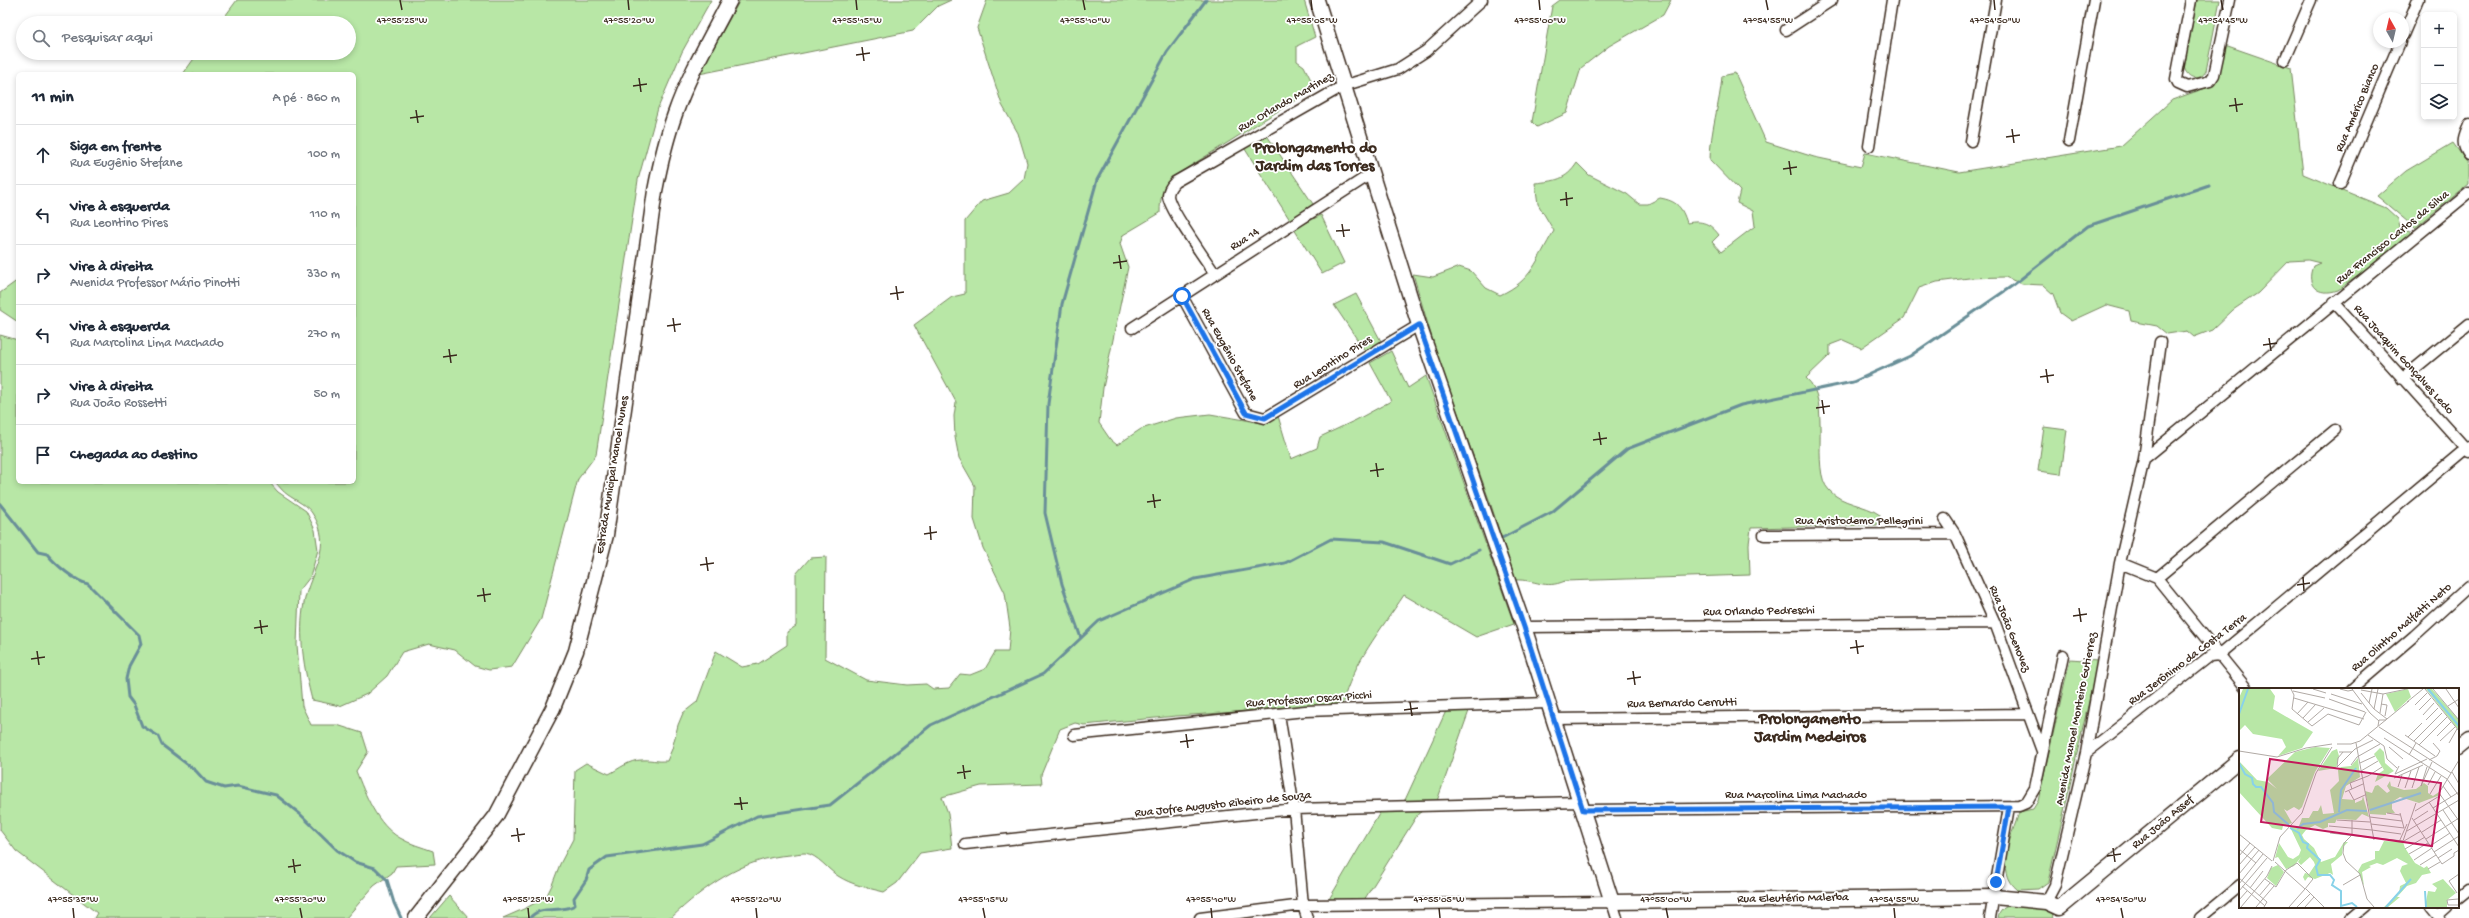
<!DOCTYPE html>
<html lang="pt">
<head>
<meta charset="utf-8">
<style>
  :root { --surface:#fff; --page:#f6f6f7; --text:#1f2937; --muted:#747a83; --line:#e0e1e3 }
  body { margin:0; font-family:"Gochi Hand",sans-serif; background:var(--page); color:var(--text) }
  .controls { position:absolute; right:12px; top:12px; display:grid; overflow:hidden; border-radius:6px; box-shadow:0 2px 6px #0003 }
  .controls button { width:36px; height:36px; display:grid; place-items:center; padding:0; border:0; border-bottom:1px solid var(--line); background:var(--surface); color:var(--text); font:20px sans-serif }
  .compass { position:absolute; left:2373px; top:12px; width:36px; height:36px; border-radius:50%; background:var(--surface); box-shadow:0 2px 6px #0003; rotate:352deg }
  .stop { position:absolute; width:12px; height:12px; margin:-9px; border:3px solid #1a73e8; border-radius:50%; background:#fff }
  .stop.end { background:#1a73e8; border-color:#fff; box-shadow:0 1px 4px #0008 }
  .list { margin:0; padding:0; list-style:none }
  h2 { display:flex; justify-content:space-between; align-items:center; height:52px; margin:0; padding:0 16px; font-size:17px }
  h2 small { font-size:13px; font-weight:400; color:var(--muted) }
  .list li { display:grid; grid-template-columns:26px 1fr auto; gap:12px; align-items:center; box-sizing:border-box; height:60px; padding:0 16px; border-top:1px solid var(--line) }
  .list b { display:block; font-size:15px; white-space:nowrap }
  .list p { margin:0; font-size:13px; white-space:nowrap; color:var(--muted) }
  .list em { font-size:13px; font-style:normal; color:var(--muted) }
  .icon { flex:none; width:22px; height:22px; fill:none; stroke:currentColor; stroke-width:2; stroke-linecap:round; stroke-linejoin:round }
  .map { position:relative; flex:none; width:2469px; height:918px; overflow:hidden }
  .search { position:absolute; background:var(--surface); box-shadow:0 2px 6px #0003; left:16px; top:16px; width:340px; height:44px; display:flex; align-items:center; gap:10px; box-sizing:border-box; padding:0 14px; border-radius:22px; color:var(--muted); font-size:15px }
  .panel { position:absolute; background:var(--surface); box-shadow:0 2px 6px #0003; left:16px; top:72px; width:340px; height:412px; border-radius:6px }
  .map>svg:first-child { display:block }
</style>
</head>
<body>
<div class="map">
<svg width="2469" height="918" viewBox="0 0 2469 918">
  <rect width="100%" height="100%" fill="#fff"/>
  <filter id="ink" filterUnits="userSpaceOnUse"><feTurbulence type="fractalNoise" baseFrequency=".025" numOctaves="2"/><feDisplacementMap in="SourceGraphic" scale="8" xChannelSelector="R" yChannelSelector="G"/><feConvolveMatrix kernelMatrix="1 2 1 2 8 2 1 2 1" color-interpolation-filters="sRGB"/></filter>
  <g filter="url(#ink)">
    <path fill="#b8e7a6" stroke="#7a8862" d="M237 0H711L682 52 658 108 638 180 596 455 578 479 541 619 512 667 489 670 475 666 455 650 429 644 402 652 387 676 367 694 340 706 312 700C304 669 298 635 304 603 310 570 335 547 312 513 308 506 295 500 288 495 283 492 279 486 275 482H354V74H183L198 53H349V23H220Z
      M740 0H951L938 6 913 31 699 74Z
      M987 0H1304L1315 37 1297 46V61L1304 66 1315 88 1171 178C1162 189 1160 198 1160 213L1123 235 1120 244 1128 267 1103 388 1099 423 1110 439 1117 445 1141 429 1176 418 1210 414 1263 423 1278 416 1291 459 1317 448 1320 437 1356 420 1391 401 1370 363 1391 351 1408 388 1426 376 1514 624 1476 637 1404 595C1380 631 1353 663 1342 705L1176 716 1084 725 1075 723 1060 729 1041 775 1042 784 981 786 942 797 948 813 952 848 920 853 897 883 884 892C868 888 852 885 838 876 827 869 818 855 805 853 801 853 795 854 790 855 743 858 704 887 671 918H503L526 908 546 897 552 885 560 864 573 839 575 770 586 763 609 774C619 769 629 760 641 760 650 759 657 762 667 761L672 749 678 725 683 713 697 702 716 651 742 667 758 664 787 645V632L796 626V574L810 558 826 557 825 658 866 680 907 685 926 684 933 689 949 688 960 674 970 675 985 669 995 652H1008L1010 628 1005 593 983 548 974 519 975 486 959 458 955 437 954 416 956 402 914 325 952 297 965 294V221L982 201 1009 193 1024 179 1027 163 1018 133 1002 105 977 28Z
      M1560 0H1671L1663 15 1609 46 1581 68 1567 113 1537 127 1532 122 1552 6Z
      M2197 0H2220L2206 71C2200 82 2187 79 2184 67Z
      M2225 45 2291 68 2303 174 2386 208 2398 219 2400 228 2410 232 2413 237 2338 290C2318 297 2305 286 2313 266L2320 263 2308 260 2289 261 2258 293 2233 310 2212 330 2194 337 2187 331 2167 334 2157 326 2131 321 2129 311 2106 305 2071 321 2060 313 2053 294 2043 285 2022 284 2005 277 1969 278 1937 282 1919 288 1904 318 1861 348 1843 340 1830 345V355L1806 378C1833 400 1809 470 1829 490 1842 505 1865 504 1880 515L1877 525 1751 528 1749 544 1750 575 1565 581C1544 590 1536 579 1515 580L1491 505 1438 358 1413 274 1433 277 1459 267 1471 271 1486 288 1500 295C1533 280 1536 260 1554 231L1538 204 1535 183C1555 181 1566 180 1577 163L1589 175 1627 194 1639 204H1648L1660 198C1677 201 1682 207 1687 223 1702 220 1710 223 1719 235L1712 242 1721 252 1755 226 1753 211 1737 203 1740 191 1710 160C1710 131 1720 104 1722 76L1735 73 1766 142 1814 157 1861 167 1865 153 1959 172 2121 146 2172 100 2214 85Z
      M1266 134 1313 204 1290 220 1243 146Z
      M2453 143 2469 165V184L2415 228 2377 196 2406 171Z
      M1321 215 1344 263 1322 274 1294 229Z
      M18 280V322L0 310V293Z
      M1356 294 1382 343 1367 354 1334 305Z
      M0 335 18 340V482H269L278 492 306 511 315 530 318 550 310 577 299 591 297 645 302 706 311 725H337L362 733 368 752 356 771C365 794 377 825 400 838 410 844 422 847 433 851L435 864 396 866 392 873 374 886 346 918H94L97 913 16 851 0 830Z
      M2044 427 2067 430 2061 474 2038 471Z
      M2070 659 2098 661 2048 882 2038 889 2017 890C1993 871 2012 837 2019 812L2033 809 2038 801Z
      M1446 711H1469L1437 801 1418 814 1364 900 1328 901 1382 809 1405 800Z
      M449 896 469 918H430Z
      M2030 903 2051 911 2054 918H1998C2001 903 2017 904 2030 903Z"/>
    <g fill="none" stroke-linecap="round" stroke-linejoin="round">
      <path stroke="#698f98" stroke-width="3" d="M0 504 38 552 47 554C56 565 75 581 88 584L139 635 141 644 129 666 126 679 128 697 134 705 142 726 158 736 162 745 196 771 206 782 224 788 238 786 276 795 300 814 337 850 355 862 375 868 387 880 394 903 401 918
        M1502 538 1552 512 1627 449 1741 405 1853 382 1910 356 2012 286 2088 226 2209 185
        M1081 638 1062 584 1045 513 1048 404 1062 304 1097 180 1167 52 1206 0
        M530 918C540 904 561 914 575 905L574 898 586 880 589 870 607 857 702 844 757 816 830 805 931 725 1043 674 1099 621 1195 579 1285 563 1331 539 1384 542 1450 564 1479 550"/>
      <defs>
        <path id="street" d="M2191 0 2176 79 2178 83 2187 87 2210 81 2214 75 2230 0
          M1786 30 1832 0
          M2403 35 2418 0
          M2285 60 2311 0
          M2469 125C2464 138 2460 143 2469 155
          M1971 141 1996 0
          M2069 141 2094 0
          M1869 146 1892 0
          M2340 184 2400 42
          M1215 274C1206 260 1169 209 1168 196 1168 190 1171 186 1175 182L1343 86 1398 69 1426 51 1482 0
          M1182 296 1242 406 1246 413 1265 418 1419 325
          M2334 302 2469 452
          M1132 328 1371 174
          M2402 379 2469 324
          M2144 459 2469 193
          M1945 519 1955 534 1995 623 2042 751
          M1764 535 1955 534
          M2120 563 2157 578 2247 689
          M2157 578 2335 430
          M1524 627 1995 623
          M2352 689 2414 636 2469 586
          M1279 714 1294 809 1303 905 1307 918
          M1552 719 2028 714
          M1074 735 1305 711 1547 703
          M2086 753 2210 656 2219 655 2469 446
          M1583 810 2019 806 2026 803 2035 788 2063 655
          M965 844 1294 809 1580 802
          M2458 898 2469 889
          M2046 902 2055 885 2086 753 2120 563 2144 459 2160 342
          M2431 907 2440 918
          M2438 915 2447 907
          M1200 918 1303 905 1612 902 1617 918
          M1990 918 2009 807
          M2200 918 2240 885
          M2351 918 2364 907"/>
        <path id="secondary" d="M1317 0 1419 325 1524 627 1612 902 1994 897 2046 902 2059 908 2240 759
          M2458 748 2469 739
          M416 918 496 816 553 708 576 651 606 535 655 191C660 165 666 139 675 114 689 74 711 37 730 0"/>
      </defs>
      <use href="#street" stroke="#3b2a1e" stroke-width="13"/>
      <use href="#secondary" stroke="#3b2a1e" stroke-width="17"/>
      <use href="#street" stroke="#fff" stroke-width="10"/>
      <use href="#secondary" stroke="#fff" stroke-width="14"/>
    </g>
  </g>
  <g fill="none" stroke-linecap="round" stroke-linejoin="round" filter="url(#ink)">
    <path stroke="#1a73e8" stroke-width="5" d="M1182 296 1242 406 1246 413 1265 418 1419 325 1524 627 1583 810 2009 807 1996 882"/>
  </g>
  <path fill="none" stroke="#3b2a1e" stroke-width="1.5" d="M400 0 402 10M628 0 629 10M856 0 857 10M1083 0 1085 10M1311 0 1312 10M1539 0 1540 10M1766 0 1768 10M1994 0 1995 10M2221 0 2223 10M862 47 864 61M856 55 870 53M639 78 641 92M633 86 647 84M2235 98 2237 112M2229 106 2243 104M416 110 418 123M410 118 424 116M2012 129 2014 143M2006 137 2020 135M1789 161 1791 175M1783 169 1797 167M1566 192 1567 206M1560 200 1573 198M1342 224 1344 237M1336 231 1350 230M1119 255 1121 269M1113 263 1127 261M896 286 898 300M890 294 904 292M673 318 675 332M667 326 681 324M2269 338 2271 351M2263 345 2277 343M449 349 451 363M443 357 457 355M2046 369 2048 383M2040 377 2054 375M1822 400 1824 414M1816 408 1830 406M1599 432 1601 445M1593 440 1607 438M1376 463 1378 477M1370 471 1384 469M1153 494 1155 508M1147 502 1161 500M930 526 931 540M924 534 937 532M706 557 708 571M700 565 714 563M2303 577 2304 591M2297 585 2310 583M483 588 485 602M477 596 491 594M2079 608 2081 622M2073 616 2087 614M260 620 262 634M254 628 268 626M1856 640 1858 654M1850 648 1864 646M37 651 39 665M31 659 45 657M1633 671 1635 685M1627 679 1641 677M1410 702 1412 716M1404 710 1418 708M1186 734 1188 748M1180 742 1194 740M963 765 965 779M957 773 971 771M740 797 742 810M734 804 748 803M517 828 519 842M511 836 525 834M2113 848 2115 862M2107 856 2121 854M293 859 295 873M288 867 301 865M73 908 74 918M300 908 302 918M528 908 529 918M756 908 757 918M983 908 985 918M1211 908 1212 918M1439 908 1440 918M1666 908 1668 918M1894 908 1895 918M2121 908 2123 918"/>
  <g text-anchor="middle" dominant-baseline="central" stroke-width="3.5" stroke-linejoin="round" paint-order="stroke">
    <g font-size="12" fill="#3b2a1e" stroke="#fff">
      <text transform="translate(1286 103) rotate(-30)">Rua Orlando Martinez</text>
      <text transform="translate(2358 108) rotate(-67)">Rua Américo Bianco</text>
      <text transform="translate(2393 238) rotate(-39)">Rua Francisco Carlos da Silva</text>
      <text transform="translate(1245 240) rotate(-33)">Rua 14</text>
      <text transform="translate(1229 355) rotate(61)">Rua Eugênio Stefane</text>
      <text transform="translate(2403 360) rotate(48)">Rua Joaquim Gonçalves Ledo</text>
      <text transform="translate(1333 363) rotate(-32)">Rua Leontino Pires</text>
      <text transform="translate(613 475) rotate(-81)">Estrada Municipal Manoel Nunes</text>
      <text x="1859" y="522">Rua Aristodemo Pellegrini</text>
      <text transform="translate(1759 612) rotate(-1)">Rua Orlando Pedreschi</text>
      <text transform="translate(2402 628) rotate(-41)">Rua Olintho Malfatti Neto</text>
      <text transform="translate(2009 629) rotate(68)">Rua João Genovez</text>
      <text transform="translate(2188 660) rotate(-37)">Rua Jerônimo da Costa Terra</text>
      <text transform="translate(1309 700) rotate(-4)">Rua Professor Oscar Picchi</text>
      <text transform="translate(1682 704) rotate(-1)">Rua Bernardo Cerrutti</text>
      <text transform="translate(2077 719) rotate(-79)">Avenida Manoel Monteiro Gutierrez</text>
      <text x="1796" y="796">Rua Marcolina Lima Machado</text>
      <text transform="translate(1223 805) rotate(-6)">Rua Jofre Augusto Ribeiro de Souza</text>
      <text transform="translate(2163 823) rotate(-40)">Rua João Assef</text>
      <text transform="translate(1793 899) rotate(-1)">Rua Eleutério Malerba</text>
    </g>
    <g font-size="16" font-weight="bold" fill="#3b2a1e" stroke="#fff">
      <text x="1315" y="149">Prolongamento do<tspan x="1315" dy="18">Jardim das Torres</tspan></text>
      <text x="1810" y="720">Prolongamento<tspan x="1810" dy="18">Jardim Medeiros</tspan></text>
    </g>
  </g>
  <g transform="translate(2239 688)">
    <rect width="220" height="220" fill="#fff"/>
    <path d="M4 1H31L36 8 34 21 74 44 63 60 39 68 47 59 43 51 14 46 6 37 0 43V10ZM169 1 172 9 156 24 147 6ZM187 1H193L220 32V43ZM76 59 91 60 76 84 63 119 60 122 55 119 48 123 45 121 53 135 44 138 43 142 33 140 0 104V73L18 92 29 94 38 101 28 91 56 64ZM141 60 145 64 146 75 155 83 136 94 139 86 145 82 135 66ZM98 61 100 68 97 80 79 83 93 63ZM119 70 121 89 107 98 103 111 116 112V115L123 112 124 108 130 129 123 126 117 132 98 131 96 135H89V139L84 141 76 137 67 142 63 147 65 151 75 160 82 174 96 169 105 154H109L104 159 103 167 92 176 94 187 91 185 76 191 69 189 66 193 64 189 66 185 70 186 76 177 75 174 71 169 62 177 59 174 62 169 55 178 47 181 39 169 36 170 40 155 49 169 54 171 60 167 62 162 51 139 60 138 63 130H70L74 123H79L82 117 84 126 95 125 91 102 100 93 99 82 102 79 112 78ZM151 93 152 98 165 102 177 101 185 95 189 98V105L194 108 200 104 201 107 180 115 161 109 153 114V121L156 125H147V127L131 126 126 103 133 105 136 98 139 97 148 105 151 103 148 98ZM145 153 164 154 166 160 176 175 185 180 188 178 192 185 183 187 177 195 168 198 158 209H170H161L149 219H145L160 206 161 198 167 195 161 183 163 178 169 176 158 170 144 177 138 175 130 178 132 179 123 184 125 198 119 183 123 176 136 171V163H140ZM39 177 45 184 37 198 28 190 32 180ZM204 191 217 205 208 212V219H186L189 203 196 204 198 200 193 196Z" fill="#b8e7a6"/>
    <path fill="none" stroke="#88d2e9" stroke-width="2" d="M189 1 220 38M0 26 9 1M0 75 6 86 13 90 14 96 17 99H22L34 115 35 124 50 137M131 122 182 105M100 124 102 102 117 80M51 140 60 145 64 154 69 156 68 160 81 172 77 179 79 187H91L95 192 93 197 102 203V218L113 215 118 219M58 141 64 136 81 134 108 122 128 123M186 203 187 219M147 219 172 191"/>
    <path fill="none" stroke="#b1aaa5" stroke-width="1" d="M52 1 55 7 53 21 73 38 89 26 120 37 127 24M74 1 87 5M101 1 109 3 114 2M113 1 131 25 140 33M186 1 220 43M194 1 220 32M207 1 220 20M122 2 144 6 168 1M54 3 86 10M122 5 135 21 148 31M92 6 123 16M55 10 125 31M90 11 126 24M168 14 184 1M130 15 133 1M142 16 148 17 146 28M176 17 188 5M209 18 220 11M135 21 139 1M180 22 192 10M141 25 144 6M58 26 69 14M184 27 195 15M64 30 77 16M187 32 199 20M69 34 85 20M139 38 140 32H147M140 39 212 85M129 47 145 58 148 71 158 80M166 47 196 68M198 48 212 34M169 49 183 35M145 50 208 91 220 108M175 53 203 25M201 53 216 39M117 55 135 152M210 55 218 41M98 56H112L121 53 170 13M180 57 208 29M150 59 164 71M0 63 38 69 67 60 93 56M100 64H113M104 64 99 70 98 79 116 61 134 52M170 67 177 55M190 72 198 68 201 63 194 55M220 72 200 105 220 133M121 75 136 68M112 77 118 69 141 56M160 78 156 86 188 71M188 79 182 98 193 74M122 83 139 73M213 84 220 96M155 90 184 77M189 97 196 84M204 98 212 109M159 99 163 87M166 100 172 83M173 100 180 79M113 101 111 95 129 88 143 79M110 103 115 112 126 107M106 104 124 96M191 106 202 88M190 114 220 159M194 120 220 104M204 122 220 146M176 123 202 107M148 125 161 127M161 125 165 140M131 129 163 133M173 130 203 176 215 168V165L220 162M98 132 131 134M113 132V147L105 155 104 165 107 173 121 186 128 211 135 219M175 132 189 123M132 136 165 140M90 138 133 142M133 142 162 146M168 143 220 112M183 144 202 132M91 145 164 153M0 146 33 173M187 151 220 130M164 153 177 115M165 153 182 143M160 154 168 136M191 158 211 145M0 161 17 175M166 161 186 149M195 164 220 148M170 166 189 155M0 168 11 155M199 170 213 161M175 172 193 160M34 173 41 149 63 125 77 85 93 59M36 174 66 201 50 219M0 177 16 159M181 177 197 167M189 181 201 174M0 186 20 162M0 190 28 214 25 219M26 191 37 199 47 182 58 175 74 191 66 201M0 196 24 166M104 197 121 187M3 198 26 218M11 200 24 183M67 201 85 219M0 203 28 170M218 205 210 193 220 186M20 208 31 195M219 211 208 212 209 217H219M0 212 8 203M2 219 28 188 33 178M17 219 35 198M58 219 71 206M66 219 75 209M220 219V204"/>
    <path fill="#c2185b" fill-opacity="0.15" stroke="#c2185b" stroke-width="2" d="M31 71 202 95 193 158 22 134Z"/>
    <rect width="220" height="220" fill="none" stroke="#3b2a1e" stroke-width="2"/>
  </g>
  <g font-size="10" text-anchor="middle" fill="#3b2a1e" stroke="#fff" stroke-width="3.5" stroke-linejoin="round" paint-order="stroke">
    <text x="402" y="23">47°55'25"W</text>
    <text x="629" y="23">47°55'20"W</text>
    <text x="857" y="23">47°55'15"W</text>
    <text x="1085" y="23">47°55'10"W</text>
    <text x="1312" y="23">47°55'05"W</text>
    <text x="1540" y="23">47°55'00"W</text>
    <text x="1768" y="23">47°54'55"W</text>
    <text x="1995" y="23">47°54'50"W</text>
    <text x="2223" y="23">47°54'45"W</text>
    <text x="73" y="902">47°55'35"W</text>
    <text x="300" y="902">47°55'30"W</text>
    <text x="528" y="902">47°55'25"W</text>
    <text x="756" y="902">47°55'20"W</text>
    <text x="983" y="902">47°55'15"W</text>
    <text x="1211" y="902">47°55'10"W</text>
    <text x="1439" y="902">47°55'05"W</text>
    <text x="1666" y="902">47°55'00"W</text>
    <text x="1894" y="902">47°54'55"W</text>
    <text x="2121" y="902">47°54'50"W</text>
  </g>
</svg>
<div class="controls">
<button>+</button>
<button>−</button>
<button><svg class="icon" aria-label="layers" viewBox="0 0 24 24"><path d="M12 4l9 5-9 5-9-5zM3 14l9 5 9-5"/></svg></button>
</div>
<svg class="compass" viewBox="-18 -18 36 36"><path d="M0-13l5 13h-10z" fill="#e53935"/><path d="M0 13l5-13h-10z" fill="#747a83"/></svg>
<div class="stop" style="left:1182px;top:296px"></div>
<div class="stop end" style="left:1996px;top:882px"></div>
<div class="search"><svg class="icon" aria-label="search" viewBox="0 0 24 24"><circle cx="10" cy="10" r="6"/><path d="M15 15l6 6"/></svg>Pesquisar aqui</div>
<section class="panel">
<h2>11 min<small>A pé · 860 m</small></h2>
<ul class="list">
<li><svg class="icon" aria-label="ahead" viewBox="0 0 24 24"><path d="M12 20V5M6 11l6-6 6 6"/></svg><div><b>Siga em frente</b><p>Rua Eugênio Stefane</p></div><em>100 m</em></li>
<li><svg class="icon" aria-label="left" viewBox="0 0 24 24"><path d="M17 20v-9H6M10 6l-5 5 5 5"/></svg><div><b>Vire à esquerda</b><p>Rua Leontino Pires</p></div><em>110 m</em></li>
<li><svg class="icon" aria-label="right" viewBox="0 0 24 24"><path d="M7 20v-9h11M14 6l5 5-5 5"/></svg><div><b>Vire à direita</b><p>Avenida Professor Mário Pinotti</p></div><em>330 m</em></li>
<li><svg class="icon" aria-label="left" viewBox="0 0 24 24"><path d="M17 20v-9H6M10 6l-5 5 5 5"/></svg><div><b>Vire à esquerda</b><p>Rua Marcolina Lima Machado</p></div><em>270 m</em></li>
<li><svg class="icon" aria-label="right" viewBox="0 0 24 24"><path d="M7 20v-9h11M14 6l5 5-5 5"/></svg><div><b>Vire à direita</b><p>Rua João Rossetti</p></div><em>50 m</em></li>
<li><svg class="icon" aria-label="arrive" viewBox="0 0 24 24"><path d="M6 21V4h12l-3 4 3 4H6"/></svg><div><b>Chegada ao destino</b></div></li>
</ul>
</section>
</div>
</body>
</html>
